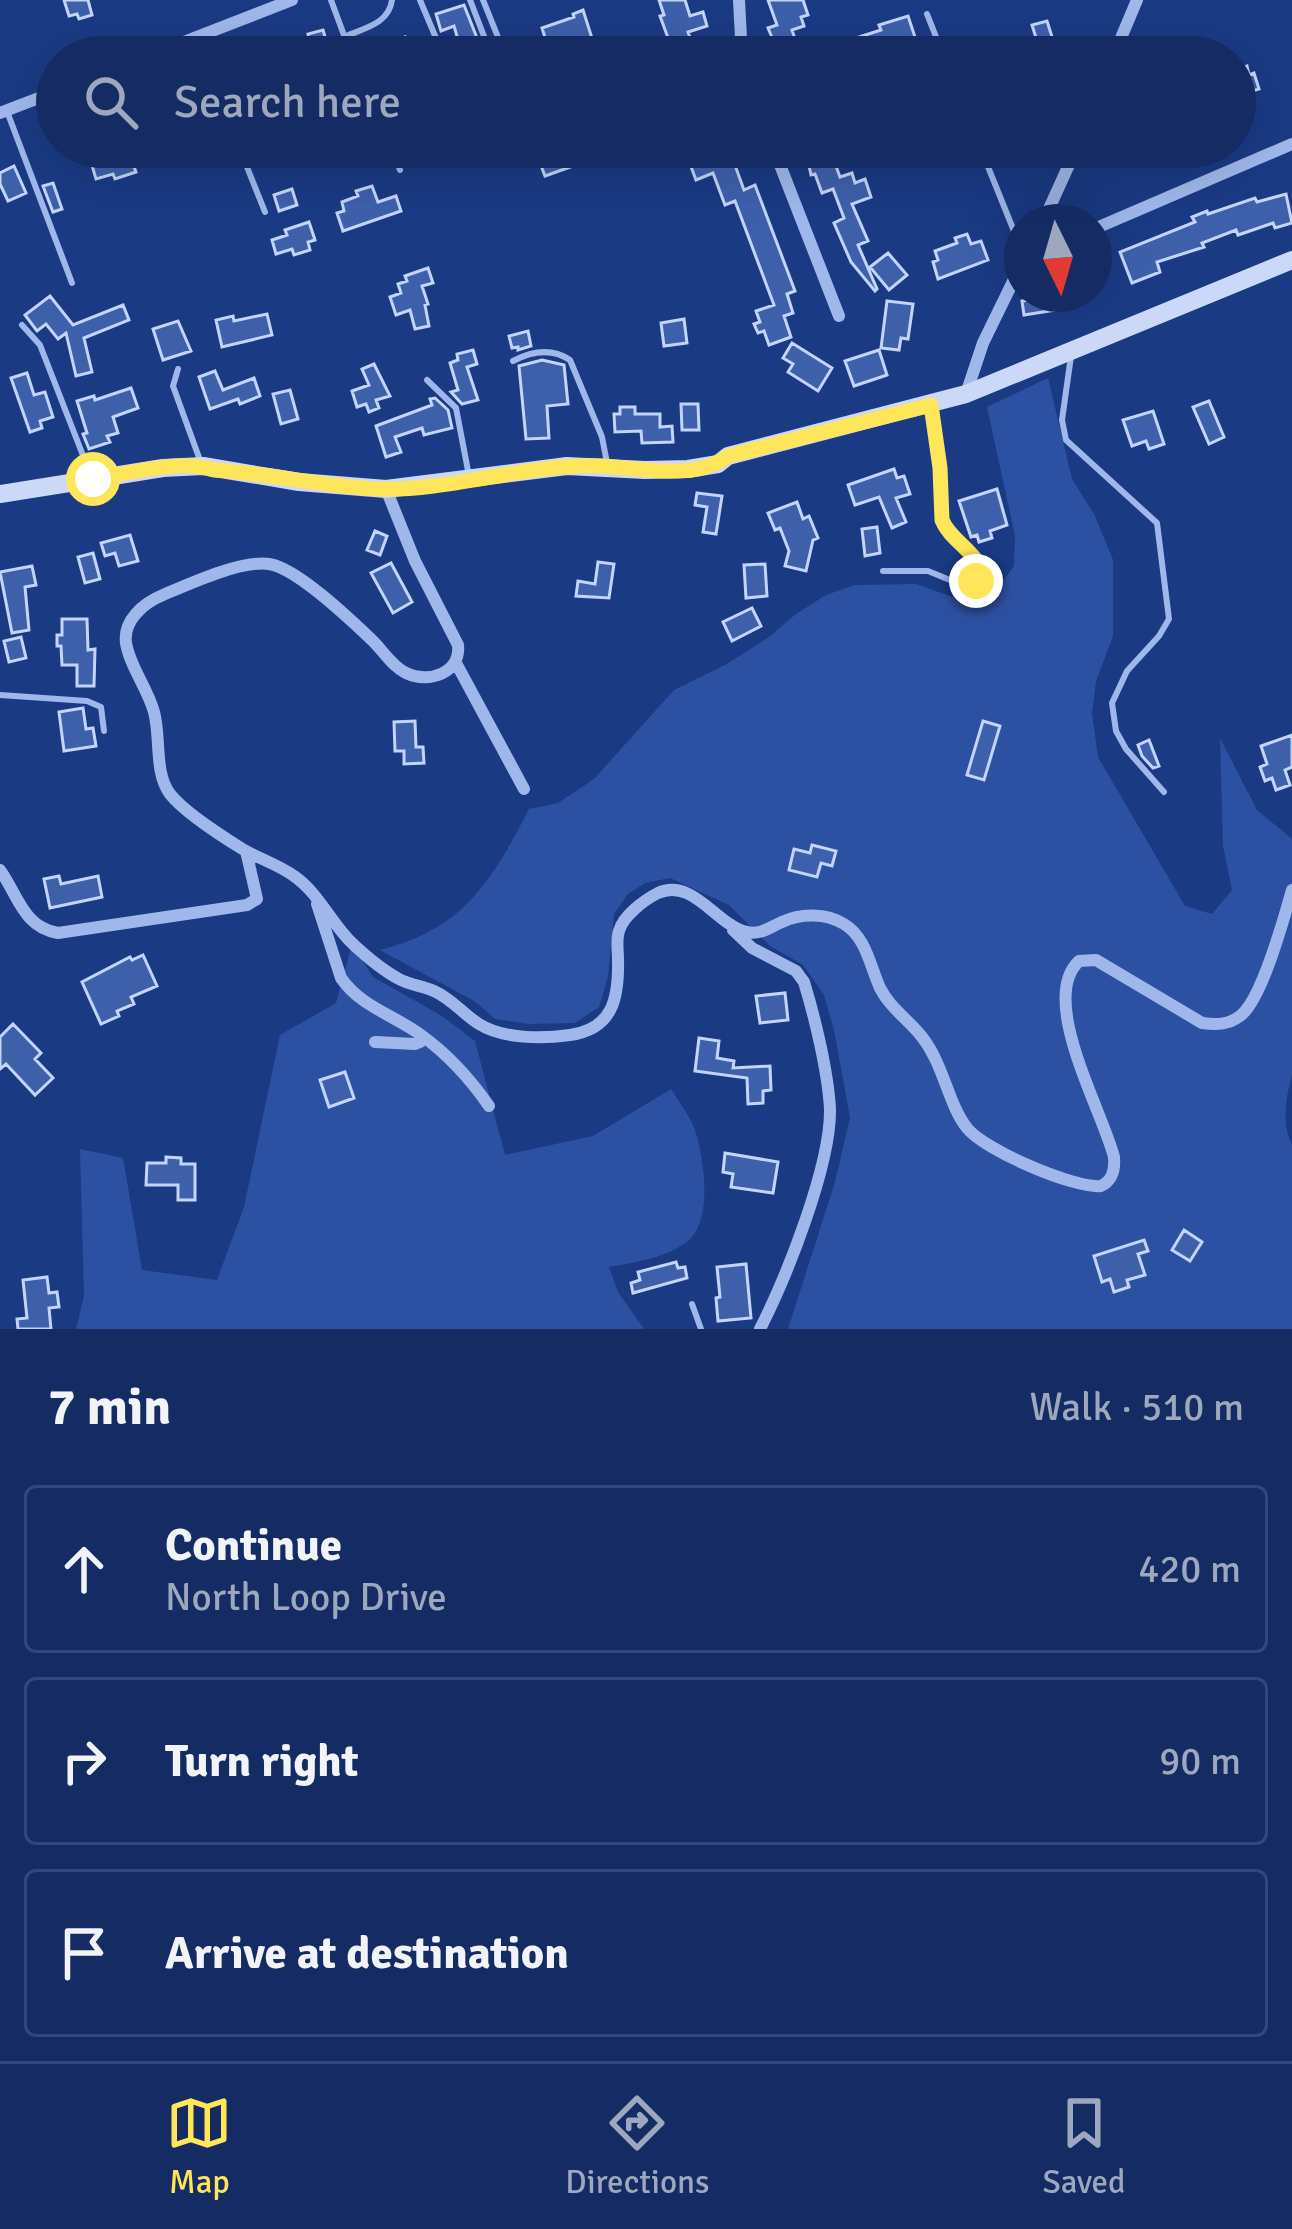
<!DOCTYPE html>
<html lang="en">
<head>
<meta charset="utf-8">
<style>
  :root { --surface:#142c63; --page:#21386c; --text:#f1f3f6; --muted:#9da7be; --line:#334878; --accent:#fee55a }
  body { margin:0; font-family:Signika,sans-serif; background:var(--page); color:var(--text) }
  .compass { position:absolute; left:1004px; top:204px; width:108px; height:108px; border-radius:50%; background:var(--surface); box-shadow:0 12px 48px #0002; rotate:175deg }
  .stop { position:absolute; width:36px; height:36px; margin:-27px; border:9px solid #fee55a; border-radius:50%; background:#fff }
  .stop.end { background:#fee55a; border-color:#fff; box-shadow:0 3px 12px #0008 }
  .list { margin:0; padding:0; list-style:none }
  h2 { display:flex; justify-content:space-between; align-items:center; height:156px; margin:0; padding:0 48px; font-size:51px }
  h2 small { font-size:39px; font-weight:400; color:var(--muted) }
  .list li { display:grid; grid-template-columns:78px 1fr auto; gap:36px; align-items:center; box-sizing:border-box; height:168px; margin:0 24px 24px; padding:0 24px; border:3px solid var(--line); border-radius:12px }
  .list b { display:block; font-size:45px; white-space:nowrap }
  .list p { margin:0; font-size:39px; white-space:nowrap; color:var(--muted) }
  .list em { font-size:39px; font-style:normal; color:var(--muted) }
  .icon { flex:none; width:66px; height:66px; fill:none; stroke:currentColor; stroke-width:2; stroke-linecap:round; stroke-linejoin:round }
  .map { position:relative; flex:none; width:1292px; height:1329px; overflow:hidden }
  .search { position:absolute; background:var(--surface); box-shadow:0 12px 48px #0002; left:36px; right:36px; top:36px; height:132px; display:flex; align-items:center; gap:30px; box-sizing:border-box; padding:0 42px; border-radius:66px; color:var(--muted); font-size:45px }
  .sheet { height:732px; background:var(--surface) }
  nav { display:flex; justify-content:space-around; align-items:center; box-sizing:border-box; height:168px; border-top:3px solid var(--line); background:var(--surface); font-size:33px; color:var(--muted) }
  nav a { display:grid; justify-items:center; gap:6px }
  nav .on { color:var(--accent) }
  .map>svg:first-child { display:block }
</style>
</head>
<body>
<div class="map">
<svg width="1292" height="1329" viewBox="0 0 1292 1329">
  <rect width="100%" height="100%" fill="#1a3a84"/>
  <path fill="#2d51a2" d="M1048 378 1072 479 1095 516 1113 560V636L1096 681 1092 713 1098 757 1185 906 1212 914 1232 890 1223 846 1220 738 1257 810 1292 839V1075C1286 1097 1281 1123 1292 1145V1329H788L835 1182 850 1118 834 1030 824 995 803 965 770 946 729 905 670 878 645 883 628 894 614 914 608 977 599 1007 575 1023 529 1024 495 1019 476 1002 380 950C463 930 492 881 529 809L558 803 594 779 674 690 725 665 769 637 796 614 826 595 855 585 916 584 961 600 992 595 1014 566 1015 536 987 407Z
    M352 944 373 977 442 1016 475 1041 505 1155 593 1136 671 1089C679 1102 690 1116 695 1130 704 1159 713 1218 689 1240 668 1258 635 1262 609 1267L618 1292 644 1329H76L84 1296 80 1149 123 1158 142 1270 217 1280 244 1207 280 1035 336 1003Z"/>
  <path fill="#3e60ab" stroke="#c4d4f8" stroke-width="3" d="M64 0H88L92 15 79 19 77 14 69 16Z
    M659 0H685L690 16 703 12 707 26 688 32 697 57H671L668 47 671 46 660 16 664 15Z
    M768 0H803L808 15 801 17 804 26 792 30 801 57H774L771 49 776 47 768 28 777 25Z
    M464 5 477 38 480 57H463L454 26 441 31 436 14Z
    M583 10 598 57H551L542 28 574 17 573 14Z
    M908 16 916 40 892 49 895 57H866L859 37 881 30 879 25Z
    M1047 21 1053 40H1056L1062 57H1042L1032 25Z
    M323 30 328 47 312 51 308 34Z
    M405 37 412 57H394L389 43Z
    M1247 66 1249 75 1254 73 1259 89 1235 96V70Z
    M104 147H142L146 160 133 164 136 172 115 179 113 174 96 179 88 152Z
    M572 147H598L601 156 545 176 540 163 573 150Z
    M709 147H756V150L732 157 744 190 755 185 795 291 787 294 793 313 784 316 791 337 769 345 764 331 758 333 754 324 760 322 756 311 774 305 735 201 725 205 713 173 696 180 690 164 711 155Z
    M805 147H829L840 177 852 173 855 183 865 179 871 197 852 204 868 241 858 245 877 289 875 291 851 262 834 223 844 218 833 189 822 193 815 174 811 175Z
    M14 166 26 193 8 201 0 184V173Z
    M53 183 62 209 53 212 43 186Z
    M372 186 378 202 396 196 401 211 343 231 337 213 344 211 342 202 358 196 356 191Z
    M292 189 297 205 279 211 274 195Z
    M1286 194 1292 223 1275 228 1273 223 1238 235 1236 230 1202 243 1204 247 1157 262 1160 272 1132 283 1120 252 1195 222 1192 217 1207 211 1208 214 1255 198 1257 202Z
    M309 222 315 240 308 242 310 250 294 255 292 249 276 254 272 240 287 235 285 230Z
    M967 234 971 244 981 241 988 260 938 279 933 262 938 260 935 251 957 243 955 238Z
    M888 253 907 275 889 290 870 267Z
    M428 268 433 283 422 286 428 304 425 305 429 326 415 329 410 310 396 315 390 297 401 293 398 284 407 281 405 276Z
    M1030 294H1060L1062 309 1024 315 1022 301 1031 300Z
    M50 296 73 325 123 305 129 320 84 338 92 372 76 376 66 333 58 339 46 324 37 331 25 315Z
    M887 301 913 304 908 339 901 338 899 350 881 348Z
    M267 314 272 335 222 347 216 320 233 316 234 321Z
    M684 319 687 343 664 346 661 323Z
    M178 321 191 351 163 360 153 329Z
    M528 331 531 346 518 350V347L512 348 509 336Z
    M792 343 832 368 818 391 788 372 793 364 783 358Z
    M473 350 477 364 467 367 478 400 462 404 451 392 458 390 450 363 458 360 457 354Z
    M879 350 887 375 854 386 845 361Z
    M542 360 564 365 568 404 547 406 549 438 526 439 519 366Z
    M374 364 390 396 376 400 379 408 369 412 366 404 357 407 352 391 369 385 362 369Z
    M215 371 223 390 254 378 260 396 240 404 238 399 210 409 199 377Z
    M27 373 34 395 45 392 53 417 40 421 42 428 30 432 11 378Z
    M131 388 138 408 113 417 118 433 107 436 110 442 89 449 83 434 87 433 77 401 94 396 95 400Z
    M290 390 298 419 281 424 273 394Z
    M435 398 448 410 452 428 424 435 422 428 395 437 401 452 386 457 376 426 432 405 430 399Z
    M1209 401 1224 437 1209 444 1193 407Z
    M681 404H698L699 430H682Z
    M620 407H635V414H660V427L672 426 673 442 642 443 641 431 615 432 614 414H620Z
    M1153 411 1164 444 1149 449 1146 441 1132 446 1123 420Z
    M894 469 897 478 904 476 910 494 896 498 906 522 892 528 879 497 855 505 848 485Z
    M997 489 1007 525 990 531 992 538 979 542 977 535 971 537 959 501Z
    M697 493 722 496 716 534 703 532 707 507 695 505Z
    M797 502 803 519 809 516 818 538 813 540 806 571 785 566 789 551 780 528 775 530 768 513Z
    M877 527 880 553 865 556 862 529Z
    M375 531 387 536 380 555 367 550Z
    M130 535 138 561 119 566 115 553 105 556 101 543Z
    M93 553 100 579 85 583 78 557Z
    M598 562 614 564 609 598 576 596 578 581 595 584Z
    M391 563 412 602 393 613 371 573Z
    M765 564 767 596 746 598 744 565Z
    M32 566 36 585 25 587 29 630 12 633 0 572Z
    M752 608 761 626 732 641 723 622Z
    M62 619H87L88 650 95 649 94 686H77V665H62L61 646H57V635H62Z
    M21 637 26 658 9 662 4 641Z
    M83 708 86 729 93 728 96 746 64 751 59 712Z
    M415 721 416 747H423L424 763 404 764V751H395L394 722Z
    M983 721 1000 726 984 780 967 775Z
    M1292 735V767L1285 770 1290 785 1276 790 1272 778 1265 781 1260 767 1267 764 1261 746Z
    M1149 740 1159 766 1153 768 1142 756 1138 745Z
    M812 845 836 851 832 866 821 863 817 877 789 870 794 849 810 853Z
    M59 876 61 884 98 876 102 897 50 908 44 879Z
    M143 955 157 986 131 997 134 1004 117 1011 119 1016 101 1024 82 982 130 957 132 960Z
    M785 993 788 1020 760 1023 756 996Z
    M13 1024 41 1053 35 1059 53 1078 35 1095 6 1064 0 1069V1037Z
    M699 1038 719 1041 717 1058 734 1061 733 1068 770 1066 771 1090 763 1091V1103L748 1104 747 1078 695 1071Z
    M345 1072 354 1098 329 1107 320 1080Z
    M725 1153 778 1162 773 1193 731 1187 733 1174 723 1172Z
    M166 1157 181 1158V1164H195V1200H178V1185H146L147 1163H166Z
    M1184 1230 1202 1242 1190 1261 1172 1250Z
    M1144 1240 1148 1251 1138 1254 1145 1275 1127 1280 1129 1287 1114 1292 1110 1279 1102 1282 1094 1256Z
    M676 1262 678 1268 685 1267 687 1278 633 1293 631 1283 640 1280 638 1272Z
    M746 1264 751 1318 718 1321 716 1298 720 1297 717 1267Z
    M47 1277 49 1293 57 1292 59 1307 49 1308 51 1329H18L17 1319 27 1318 23 1280Z"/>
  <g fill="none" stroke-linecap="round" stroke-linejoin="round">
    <path stroke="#9fb7eb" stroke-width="6" d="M331 0 352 57
      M420 0 444 57
      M470 0 492 57
      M483 0 506 57
      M927 14 944 57
      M198 37 205 57
      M344 37C364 28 389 24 392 0
      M8 114 72 283
      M239 147 265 212
      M391 147 400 170
      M980 147 1022 251
      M22 325 40 345 91 476
      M1071 356 1062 420 1066 440 1157 523 1169 619 1159 636 1127 671 1112 703 1116 731 1126 749 1164 792
      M513 361C532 351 552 348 570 360L602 437 607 463
      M178 369 173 386 201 463
      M427 380 456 408 469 476
      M883 571H928L967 587 976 581 980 566C970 548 949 538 942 520L940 468 931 409
      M0 695 87 701 101 707 104 731
      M692 1304 701 1329"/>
    <path stroke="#9fb7eb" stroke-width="12" d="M739 0 742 57
      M145 57 292 0
      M1113 57 1137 0
      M0 113 57 91
      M773 147 839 316
      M1043 222 1077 147
      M1094 229 1292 144
      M966 394 983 343 1022 263
      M386 489 415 561 458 645C461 673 429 684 406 673 392 666 383 651 373 641 351 620 297 568 269 564 241 560 189 584 163 595 143 603 123 621 126 643 130 667 148 689 154 712 161 737 154 773 170 794 185 813 223 837 244 850 260 859 279 865 294 876 320 894 331 924 354 945 367 957 384 971 399 979 410 985 423 986 434 991 452 999 463 1014 479 1024 503 1039 542 1039 570 1035 613 1029 619 998 618 959 618 950 616 940 619 931 623 916 644 900 658 893 693 877 717 926 747 932 761 935 770 927 782 922 801 913 826 913 844 924 866 937 870 966 880 988 890 1008 909 1020 922 1037 944 1065 948 1104 967 1128 984 1150 1075 1189 1101 1186 1113 1180 1115 1169 1114 1157 1102 1110 1038 999 1079 961L1096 960 1202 1023C1216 1025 1228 1025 1240 1016 1262 1000 1284 918 1292 890
      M456 663 524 789
      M0 870C18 895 23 927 58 933L247 905 257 899 246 851
      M317 904 341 978C361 1007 394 1015 421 1035 446 1053 471 1080 489 1106
      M733 930 752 948 796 971 804 982C815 1018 828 1072 830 1109 831 1166 786 1278 760 1329
      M375 1042 415 1044 420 1042 421 1035"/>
    <path stroke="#cbd8f8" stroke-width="18" d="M0 494 163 468 203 466 299 482 386 489 567 466 645 470 688 469 718 464 728 456 966 394 1292 260"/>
  </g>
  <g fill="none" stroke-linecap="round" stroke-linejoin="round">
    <path stroke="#fee55a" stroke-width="15" d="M93 479C127 474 182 458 214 470 270 473 324 487 380 489 452 491 528 463 602 466 641 468 695 481 728 456L931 405 940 468 942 520C949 538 970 548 980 566L976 581"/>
  </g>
</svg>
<svg class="compass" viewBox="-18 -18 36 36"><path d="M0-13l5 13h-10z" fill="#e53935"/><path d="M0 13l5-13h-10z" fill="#9da7be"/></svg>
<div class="stop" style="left:93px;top:479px"></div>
<div class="stop end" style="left:976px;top:581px"></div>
<div class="search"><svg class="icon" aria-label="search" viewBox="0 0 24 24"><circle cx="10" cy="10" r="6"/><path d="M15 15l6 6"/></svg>Search here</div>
</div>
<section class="sheet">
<h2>7 min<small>Walk · 510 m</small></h2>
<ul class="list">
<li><svg class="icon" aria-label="ahead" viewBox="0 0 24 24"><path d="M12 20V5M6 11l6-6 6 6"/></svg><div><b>Continue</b><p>North Loop Drive</p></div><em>420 m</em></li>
<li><svg class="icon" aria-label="right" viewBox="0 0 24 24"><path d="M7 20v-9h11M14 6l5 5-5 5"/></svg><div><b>Turn right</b></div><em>90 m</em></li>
<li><svg class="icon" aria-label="arrive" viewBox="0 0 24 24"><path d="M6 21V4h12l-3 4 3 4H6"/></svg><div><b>Arrive at destination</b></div></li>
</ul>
</section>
<nav>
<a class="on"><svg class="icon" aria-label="map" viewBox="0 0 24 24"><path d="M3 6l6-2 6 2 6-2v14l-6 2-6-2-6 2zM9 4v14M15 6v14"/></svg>Map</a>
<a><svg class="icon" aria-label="directions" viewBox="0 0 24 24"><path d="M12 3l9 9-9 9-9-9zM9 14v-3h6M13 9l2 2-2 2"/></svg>Directions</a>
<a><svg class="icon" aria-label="saved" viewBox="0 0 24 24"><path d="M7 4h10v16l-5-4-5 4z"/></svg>Saved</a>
</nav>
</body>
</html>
